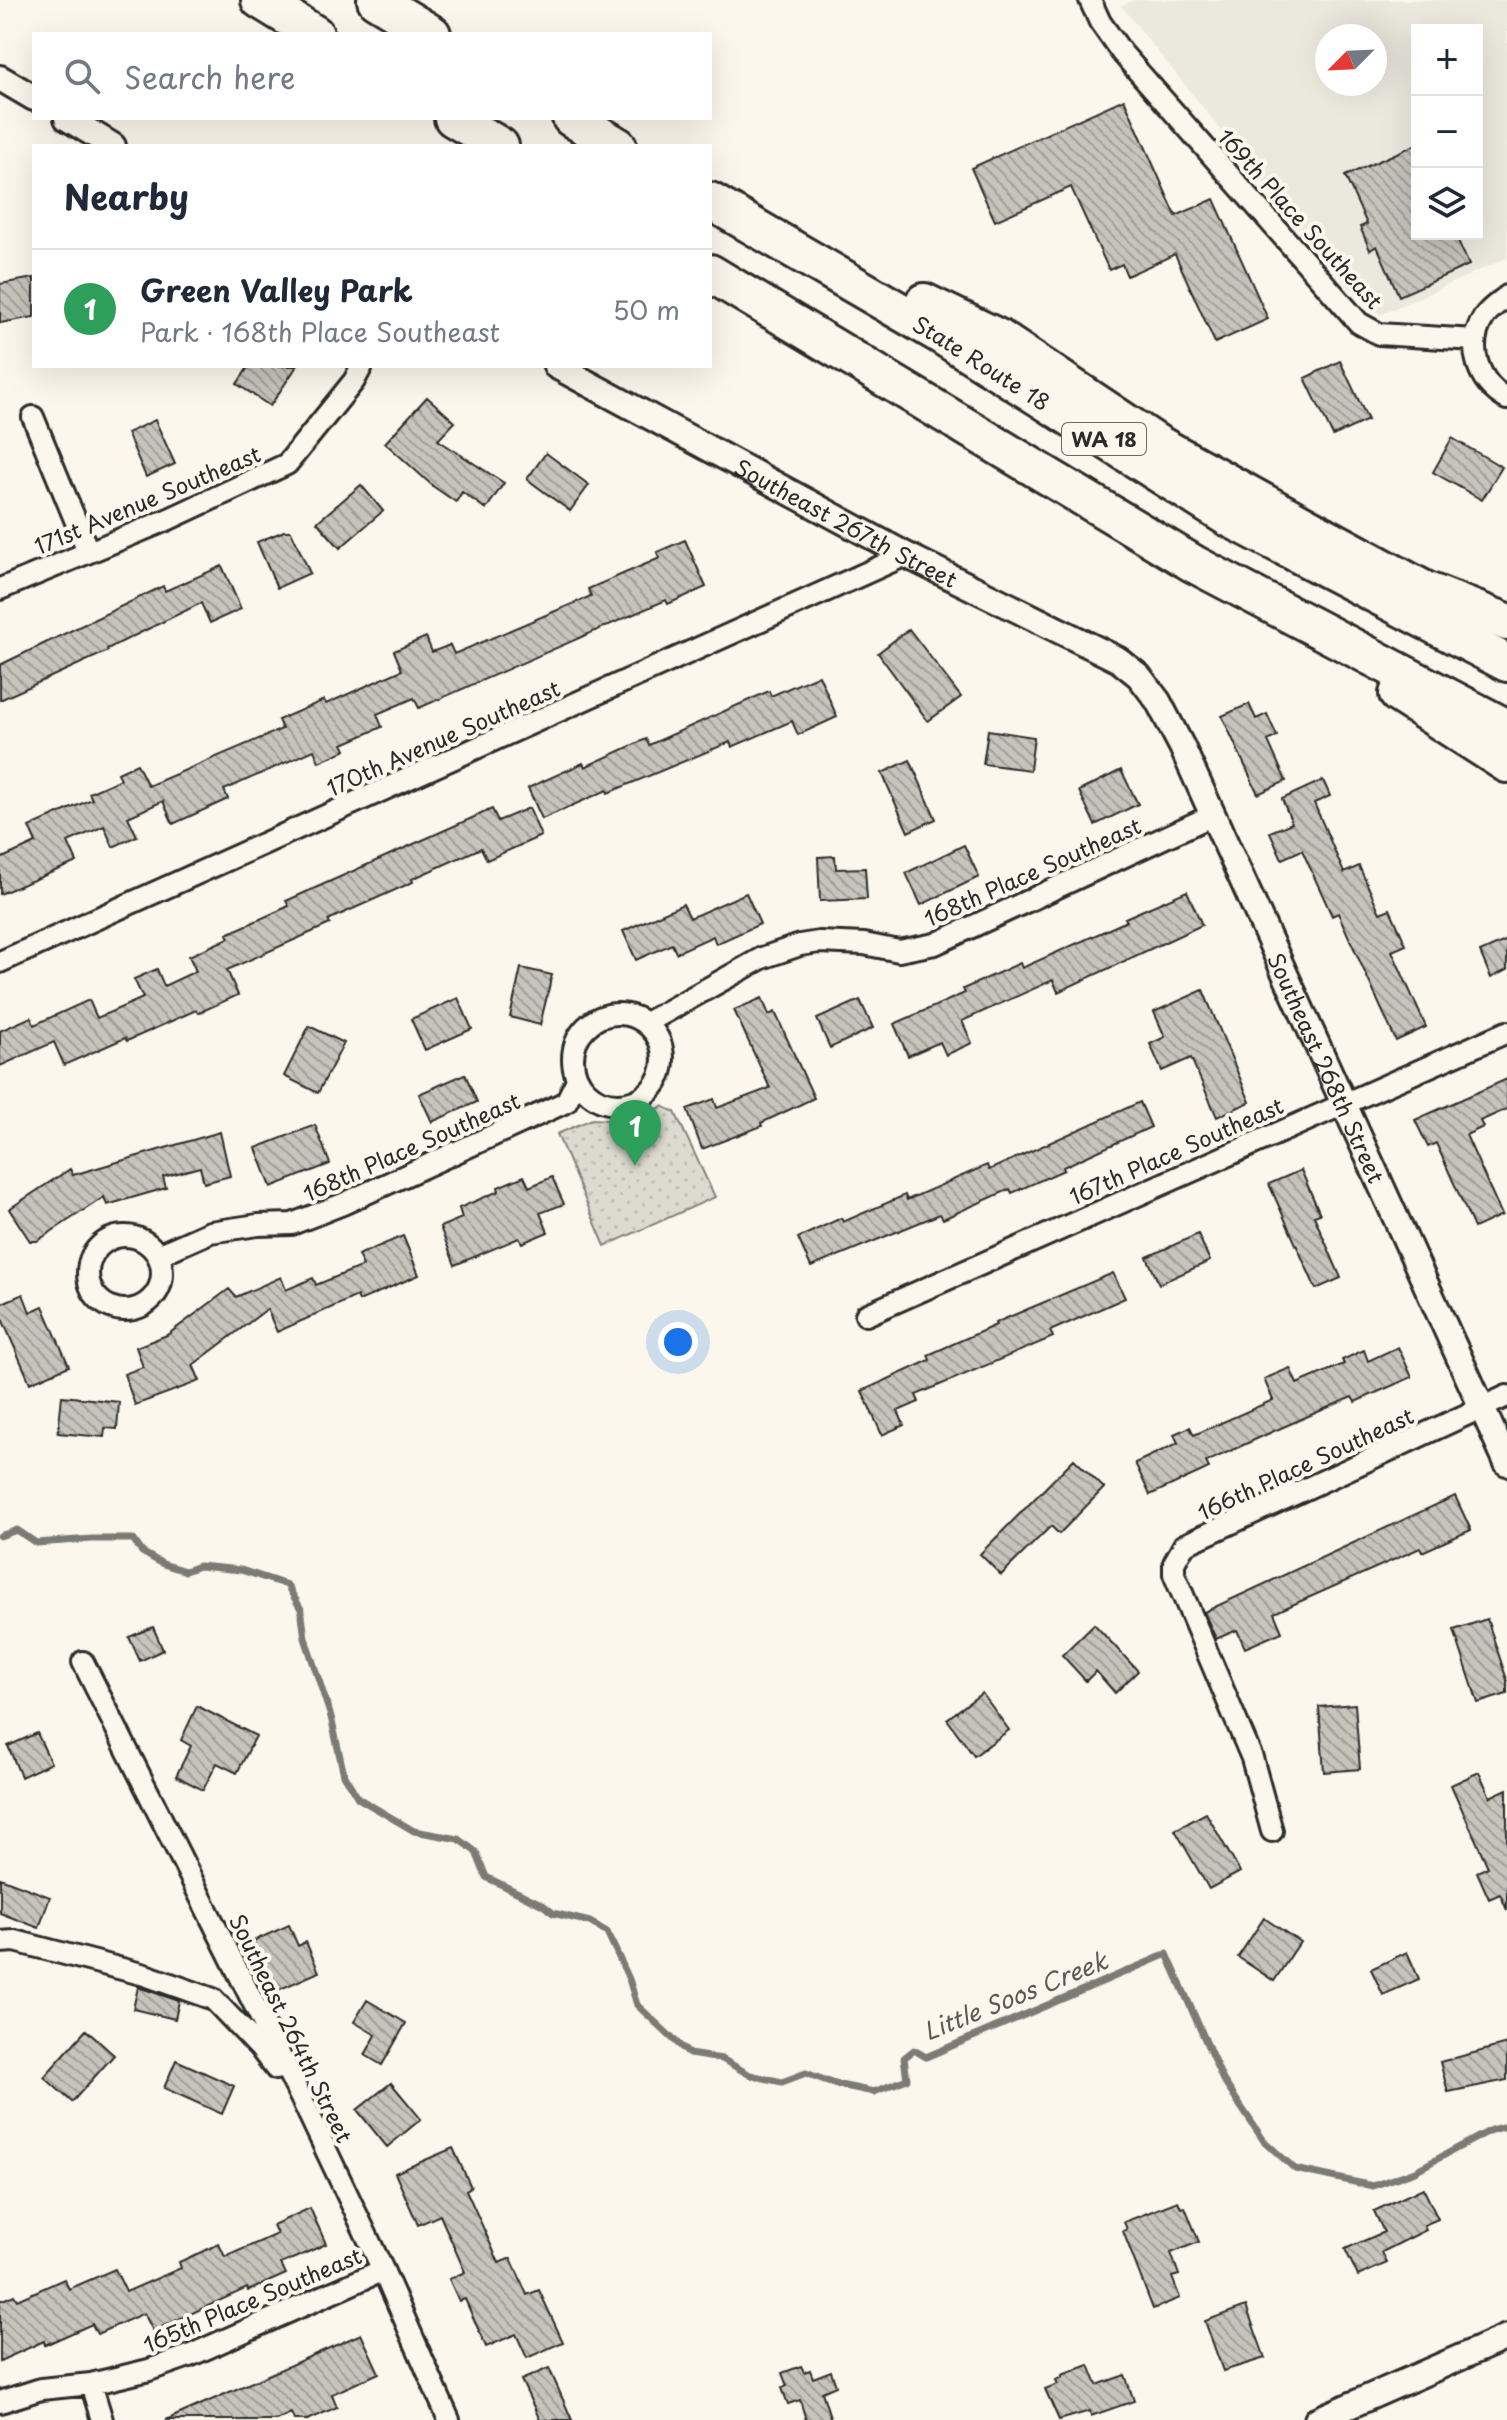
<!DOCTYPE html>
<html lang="en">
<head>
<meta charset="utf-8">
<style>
  :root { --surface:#fff; --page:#f6f6f7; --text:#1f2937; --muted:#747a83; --line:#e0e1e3; --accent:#c8321e }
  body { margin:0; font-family:"Playpen Sans",sans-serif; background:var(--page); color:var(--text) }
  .controls { position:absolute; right:24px; top:24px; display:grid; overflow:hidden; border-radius:0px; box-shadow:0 8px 32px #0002 }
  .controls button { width:72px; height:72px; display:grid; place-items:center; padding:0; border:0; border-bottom:2px solid var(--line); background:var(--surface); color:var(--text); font:40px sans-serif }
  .compass { position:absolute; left:1315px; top:24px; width:72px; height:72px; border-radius:50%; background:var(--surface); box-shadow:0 8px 32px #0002; rotate:246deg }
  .you { position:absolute; left:678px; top:1342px; width:28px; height:28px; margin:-20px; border:6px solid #fff; border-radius:50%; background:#1a73e8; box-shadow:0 0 0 12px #1a73e833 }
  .badge { display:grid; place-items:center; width:52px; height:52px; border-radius:50%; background:var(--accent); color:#fff; font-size:26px; font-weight:700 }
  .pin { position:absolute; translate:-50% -66px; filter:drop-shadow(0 2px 4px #0008) }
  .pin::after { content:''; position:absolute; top:42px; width:28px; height:24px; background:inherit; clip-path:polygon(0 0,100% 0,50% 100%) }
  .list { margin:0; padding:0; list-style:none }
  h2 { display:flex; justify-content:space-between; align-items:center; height:104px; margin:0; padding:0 32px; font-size:34px }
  h2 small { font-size:26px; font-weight:400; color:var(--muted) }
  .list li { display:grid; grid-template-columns:52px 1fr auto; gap:24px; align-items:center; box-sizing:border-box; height:120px; padding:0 32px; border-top:2px solid var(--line) }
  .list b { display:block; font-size:30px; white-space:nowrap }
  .list p { margin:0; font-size:26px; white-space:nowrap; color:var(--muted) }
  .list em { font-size:26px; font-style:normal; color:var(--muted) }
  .icon { flex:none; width:44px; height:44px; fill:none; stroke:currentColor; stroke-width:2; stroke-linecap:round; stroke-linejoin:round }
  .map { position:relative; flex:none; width:1507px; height:2420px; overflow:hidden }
  .search { position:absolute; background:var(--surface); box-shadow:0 8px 32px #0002; left:32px; top:32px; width:680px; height:88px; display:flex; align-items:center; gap:20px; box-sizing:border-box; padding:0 28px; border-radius:0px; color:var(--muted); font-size:30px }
  .panel { position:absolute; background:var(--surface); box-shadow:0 8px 32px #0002; left:32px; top:144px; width:680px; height:224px; border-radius:0px }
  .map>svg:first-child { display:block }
</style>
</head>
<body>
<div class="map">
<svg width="1507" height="2420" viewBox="0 0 1507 2420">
  <defs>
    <pattern id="green-dots" width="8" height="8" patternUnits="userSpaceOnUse" patternTransform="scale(2)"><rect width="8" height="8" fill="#dddad0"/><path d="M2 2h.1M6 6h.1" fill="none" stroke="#bebbb3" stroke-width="1.8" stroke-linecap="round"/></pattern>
    <pattern id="building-back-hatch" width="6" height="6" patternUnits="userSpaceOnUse" patternTransform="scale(2)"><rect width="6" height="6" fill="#c7c4bc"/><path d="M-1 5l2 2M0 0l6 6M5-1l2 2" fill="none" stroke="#a29f99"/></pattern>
  </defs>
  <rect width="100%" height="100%" fill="#fbf7ec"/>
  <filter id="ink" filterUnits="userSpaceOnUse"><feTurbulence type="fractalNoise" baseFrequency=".0125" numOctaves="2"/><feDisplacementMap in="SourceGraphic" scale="16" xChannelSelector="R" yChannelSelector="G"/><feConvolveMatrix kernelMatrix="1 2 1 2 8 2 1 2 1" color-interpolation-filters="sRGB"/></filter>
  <g filter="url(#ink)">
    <path fill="#ebe8de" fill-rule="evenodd" d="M1134 0H1507V258L1380 315 1348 287 1121 6ZM1417 30H1477V234H1417ZM1327 36H1375V84H1327Z"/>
    <path fill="url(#green-dots)" stroke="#84827e" stroke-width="2" d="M662 1106 675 1112 715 1197 605 1246 557 1134 592 1119 628 1121 652 1113Z"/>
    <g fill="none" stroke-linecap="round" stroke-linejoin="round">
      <path stroke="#7b7a75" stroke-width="7" d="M0 1536 17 1530 36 1543 92 1539H133L142 1552 163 1564 185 1571 199 1566 241 1570 287 1585 301 1609 305 1638 331 1717 344 1775 358 1798 414 1831 459 1839 476 1852 486 1877 543 1905 553 1913 590 1922 607 1932 629 1979 637 2005 689 2054 722 2059 750 2075 782 2082 806 2073 835 2084 874 2092 907 2079 904 2058 914 2050 926 2057 1167 1954 1223 2080 1264 2141 1295 2169 1373 2186 1415 2171 1491 2130 1507 2126"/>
    </g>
    <path fill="url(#building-back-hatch)" stroke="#2b2b2b" stroke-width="2" d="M1124 99 1176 216 1214 199 1268 319 1215 343 1175 254 1127 276 1122 264 1109 270 1071 187 995 221 971 168Z
      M1417 144V234H1455L1469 265 1399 296 1377 246 1370 250 1360 227 1367 224 1345 176Z
      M34 278V317L0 323V284Z
      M1340 361 1368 420 1333 436 1305 378Z
      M249 366H297L270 406 237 384Z
      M427 397 455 422 438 440 504 483 486 509 462 492 456 502 434 487 385 443Z
      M155 420 175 464 146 477 127 433Z
      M1452 438 1502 467 1482 500 1433 472Z
      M546 453 589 485 570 511 527 479Z
      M361 485 383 511 340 548 317 522Z
      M284 531H291L310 573 277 588 257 542Z
      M685 540 706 587 668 604 666 600 419 708 414 698 377 714 382 727 343 744 346 750 319 762 314 750 224 790 228 799 173 824 163 801 128 817 137 836 113 847 104 826 68 842 77 862 0 894V859L36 843 29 827 92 799 89 793 121 779 118 773 137 764 148 786 282 729 278 720 324 700 326 704 402 670 394 651 426 637 432 652 450 645 454 654 591 596 588 589 660 558 657 552Z
      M222 566 241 609 210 623 201 603 107 649 108 651 0 700V665L163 586 165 591Z
      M909 629 961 697 928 721 878 653Z
      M819 675 837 717 798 735 792 721 732 747 730 742 608 793 607 790 542 819 528 788 583 763 585 767 646 739 649 745 769 691 771 696Z
      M1249 704 1256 719 1267 714 1277 736 1268 741 1286 781 1258 794 1222 716Z
      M988 730 1034 737 1030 770 983 764Z
      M910 760 936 819 908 832 882 773Z
      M1121 770 1138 804 1095 825 1079 791Z
      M1323 780 1330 796 1314 803 1344 873 1359 866 1380 913 1390 909 1406 945 1392 951 1426 1027 1396 1041 1338 913 1332 916 1302 850 1282 859 1270 832 1292 823 1282 799Z
      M529 808 541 836 487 860 481 848 412 879 413 882 328 920 330 924 227 970 238 995 198 1013 196 1010 127 1041 125 1038 64 1065 54 1042 0 1066V1031L31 1017 34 1025 89 1000 97 1018 143 998 134 979 157 969 164 986 196 971 189 956 229 938 227 934 289 906 286 901 492 809 498 821Z
      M964 845 979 877 921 905 906 873Z
      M835 856 836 869 865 868 867 899 820 901 818 857Z
      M1187 891 1202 925 1058 992 1053 980 962 1021 972 1043 946 1055 940 1042 908 1056 894 1024 965 993 963 989 1020 963 1022 968 1127 921 1125 918Z
      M746 893 760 924 716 944 713 936 676 953 672 944 636 960 623 931 683 904 690 918Z
      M1507 940V970L1491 978 1480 952Z
      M521 968 552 975 540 1025 510 1017Z
      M1203 990 1250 1102 1217 1117 1191 1058 1162 1071 1150 1044 1165 1037 1154 1012Z
      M458 998 472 1029 425 1050 411 1019Z
      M762 998 769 1015 775 1012 814 1098 761 1123 762 1126 702 1149 687 1109 714 1099 717 1108 770 1088 734 1010Z
      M860 1000 873 1028 830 1048 817 1019Z
      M309 1026 344 1043 318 1093 284 1076Z
      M465 1074 477 1102 432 1122 419 1094Z
      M1507 1079V1109L1480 1121 1483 1127 1466 1135 1502 1215 1474 1228 1436 1143 1428 1147 1415 1120Z
      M1140 1102 1151 1127 1063 1167 1064 1170 1012 1193 1010 1189 943 1219 940 1214 811 1267 798 1238 841 1218 843 1222 905 1195 907 1200 987 1165 989 1170Z
      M315 1125 330 1164 271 1187 256 1148Z
      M220 1132 230 1176 204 1183 200 1167 163 1177 166 1188 107 1205 104 1197 37 1241H30L9 1209 70 1169 73 1175Z
      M1301 1170 1320 1214 1314 1216 1341 1278 1316 1289 1269 1184Z
      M524 1176 529 1187 552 1177 564 1204 540 1213 548 1232 522 1243 519 1238 455 1265 440 1227 462 1218 459 1208 499 1191 498 1187Z
      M1198 1234 1210 1261 1159 1284 1147 1257Z
      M403 1236 419 1275 359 1301 357 1296 277 1332 267 1309 193 1365 200 1381 135 1405 124 1374 143 1367 136 1347 167 1335 229 1289 236 1297 281 1277 286 1290 313 1278 316 1285 363 1266 358 1255Z
      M1113 1273 1125 1298 1050 1331 1053 1337 916 1395 919 1402 898 1411 904 1425 882 1435 862 1391 930 1360 928 1355 996 1325 995 1323Z
      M23 1294 30 1312 43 1306 69 1366 30 1383 0 1314V1304Z
      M1398 1347 1412 1377 1355 1402 1352 1397 1274 1431 1206 1462 1209 1468 1150 1495 1135 1463 1178 1443 1174 1434 1190 1427 1194 1435 1273 1400 1264 1379 1290 1368 1297 1384 1344 1364 1342 1360 1364 1350 1368 1361Z
      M62 1396 119 1402 117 1429 105 1428 104 1437 58 1433Z
      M1074 1459 1104 1488 1059 1534 1051 1526 1001 1575 980 1554Z
      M1455 1496 1471 1530 1422 1552 1420 1548 1274 1613 1282 1632 1245 1648 1237 1630 1216 1639 1204 1612Z
      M1487 1619 1507 1680V1694L1478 1703 1454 1630Z
      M1094 1624 1138 1671 1115 1693 1096 1671 1086 1681 1062 1655Z
      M153 1627 163 1650 140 1661 129 1637Z
      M982 1693 1009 1730 974 1756 947 1719Z
      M1355 1704 1360 1769 1324 1772 1319 1707Z
      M197 1706 256 1736 237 1773 217 1763 203 1790 176 1776 191 1746 181 1740Z
      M37 1733 51 1763 21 1777 8 1746Z
      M1479 1772 1490 1797 1507 1789V1910L1500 1894 1489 1899 1477 1872 1488 1867 1451 1785Z
      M1206 1813 1240 1872 1209 1889 1175 1830Z
      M0 1878 50 1897 39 1928 0 1913Z
      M1264 1918 1300 1942 1274 1981 1238 1957Z
      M289 1925 298 1946 306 1942 319 1972 276 1991 253 1941Z
      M1407 1952 1419 1979 1383 1995 1371 1969Z
      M138 1987 179 2001 175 2019 133 2009Z
      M367 2000 406 2023 382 2065 365 2055 376 2035 354 2022Z
      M86 2030 114 2055 72 2102 44 2077Z
      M1507 2044V2080L1448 2092 1440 2062Z
      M176 2060 234 2086 222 2114 164 2088Z
      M391 2083 421 2119 387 2147 357 2110Z
      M453 2148 471 2187 466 2190 499 2263 511 2258 527 2295 539 2290 563 2342 527 2358 516 2334 486 2347 465 2299 459 2301 449 2279 465 2272 440 2215 418 2225 395 2173Z
      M1423 2188 1438 2219 1424 2225 1426 2230 1382 2252 1387 2263 1358 2276 1345 2249 1384 2232 1374 2211Z
      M1178 2201 1181 2208 1185 2207 1199 2242 1171 2253 1179 2275 1172 2277 1180 2298 1153 2309 1123 2231 1127 2229 1124 2222Z
      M310 2208 326 2244 281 2264 286 2274 248 2291 247 2288 153 2331 144 2313 97 2334 92 2324 45 2345 44 2341 0 2361V2301L14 2295 17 2300 64 2279 69 2289 115 2269 126 2292 181 2268 179 2262 219 2244 225 2257 277 2234 273 2225Z
      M1246 2306 1265 2358 1223 2371 1205 2321Z
      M361 2334 379 2373 332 2394 337 2407 308 2420H294L291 2413 276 2420H166Z
      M1089 2365 1097 2385 1125 2375 1134 2401 1091 2416 1090 2411 1059 2420 1045 2389 1058 2384 1056 2380 1063 2377 1062 2375Z
      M801 2366 804 2372 810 2370 813 2378 831 2371 836 2386 822 2392 831 2420H806L800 2400 788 2404 782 2388 787 2386 782 2373Z
      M549 2368 572 2420H540L521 2380Z"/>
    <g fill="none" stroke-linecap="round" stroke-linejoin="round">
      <defs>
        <path id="minor" d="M1090 0 1100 22 1122 53 1359 323 1379 334 1475 340
          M1507 296C1500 302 1489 309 1484 317 1465 346 1478 383 1507 399
          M33 417 88 551
          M0 589 169 519 287 464 354 381 362 366
          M0 962 906 555
          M573 1059a45 45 0 1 1 90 0a45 45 0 1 1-90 0Z
          M646 1023 762 958 800 945 819 942 864 944 899 951 935 944 1213 815
          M88 1273a37 37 0 1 1 74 0a37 37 0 1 1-74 0Z
          M158 1255 210 1232 258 1225 292 1224 343 1204 566 1102 577 1080
          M866 1315 1507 1032
          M83 1662 307 2110 383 2270 449 2420
          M1272 1831 1252 1758 1174 1574V1563L1184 1545 1507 1396
          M0 1942 15 1941 145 1975 213 1999 259 2047 276 2069
          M91 2384 102 2420
          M0 2402 41 2389 91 2384 149 2370 189 2356 383 2270"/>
        <g id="tertiary">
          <path d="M0 78 34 98"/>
          <path d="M67 118 113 146"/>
          <path id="s1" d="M556 366 906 555 1119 660 1139 676 1158 701 1182 747 1507 1463"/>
          <path d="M1317 2420 1507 2337"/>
        </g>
        <g id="motorway">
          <path d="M260 0 315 34"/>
          <path d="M376 0 432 34"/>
          <path d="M453 118 500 146"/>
          <path d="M571 118 618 146"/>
          <path id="s2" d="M710 201 939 334 1227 517 1507 663"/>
          <path d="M710 273 1194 564 1507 728"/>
          <path d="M924 302 999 338 1158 444 1301 523 1425 590 1507 622"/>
          <path d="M1398 694 1507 764"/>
        </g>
      </defs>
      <use href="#minor" stroke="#2b2b2b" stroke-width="26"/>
      <use href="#tertiary" stroke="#2b2b2b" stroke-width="30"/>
      <use href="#motorway" stroke="#2b2b2b" stroke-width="42"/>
      <use href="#minor" stroke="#fbf7ec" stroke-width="20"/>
      <use href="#tertiary" stroke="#fbf7ec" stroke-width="24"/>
      <use href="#motorway" stroke="#fbf7ec" stroke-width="36"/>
    </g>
  </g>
  <g text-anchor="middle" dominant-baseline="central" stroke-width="8" stroke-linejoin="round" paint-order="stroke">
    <rect fill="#fbf7ec" stroke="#696865" stroke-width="2" x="1062" y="423" width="84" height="32" rx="6"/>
    <g font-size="20" font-weight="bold" fill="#2b2b2b">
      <text x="1104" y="439">WA 18</text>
    </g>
    <g font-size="22" fill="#2b2b2b" stroke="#fbf7ec">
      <text transform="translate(1301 218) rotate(48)">169th Place Southeast</text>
      <text stroke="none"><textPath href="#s2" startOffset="316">State Route 18</textPath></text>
      <text transform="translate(147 499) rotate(-23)">171st Avenue Southeast</text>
      <text stroke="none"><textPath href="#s1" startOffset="330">Southeast 267th Street</textPath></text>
      <text transform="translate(443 737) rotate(-24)">170th Avenue Southeast</text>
      <text transform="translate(1032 871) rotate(-24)">168th Place Southeast</text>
      <text stroke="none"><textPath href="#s1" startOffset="1096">Southeast 268th Street</textPath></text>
      <text transform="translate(411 1146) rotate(-24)">168th Place Southeast</text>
      <text transform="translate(1176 1150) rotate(-24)">167th Place Southeast</text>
      <text transform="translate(1305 1463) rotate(-25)">166th Place Southeast</text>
      <text transform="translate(292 2028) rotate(64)">Southeast 264th Street</text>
      <text transform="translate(252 2299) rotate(-23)">165th Place Southeast</text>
    </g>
    <g font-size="24" font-style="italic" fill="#5a5956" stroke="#fbf7ec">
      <text transform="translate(1015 1995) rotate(-22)">Little Soos Creek</text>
    </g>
  </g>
</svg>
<div class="controls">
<button>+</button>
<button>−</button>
<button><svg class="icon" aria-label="layers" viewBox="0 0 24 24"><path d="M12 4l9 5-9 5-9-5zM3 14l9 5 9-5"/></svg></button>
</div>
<svg class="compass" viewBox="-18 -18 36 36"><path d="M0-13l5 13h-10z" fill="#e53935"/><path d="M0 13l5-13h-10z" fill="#747a83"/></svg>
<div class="you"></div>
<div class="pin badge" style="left:635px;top:1166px;background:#2e9e5b">1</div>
<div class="search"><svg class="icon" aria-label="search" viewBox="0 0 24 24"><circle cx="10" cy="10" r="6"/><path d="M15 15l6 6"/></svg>Search here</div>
<section class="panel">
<h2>Nearby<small></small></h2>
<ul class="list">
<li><span class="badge" style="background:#2e9e5b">1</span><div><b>Green Valley Park</b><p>Park · 168th Place Southeast</p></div><em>50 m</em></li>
</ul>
</section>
</div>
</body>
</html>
